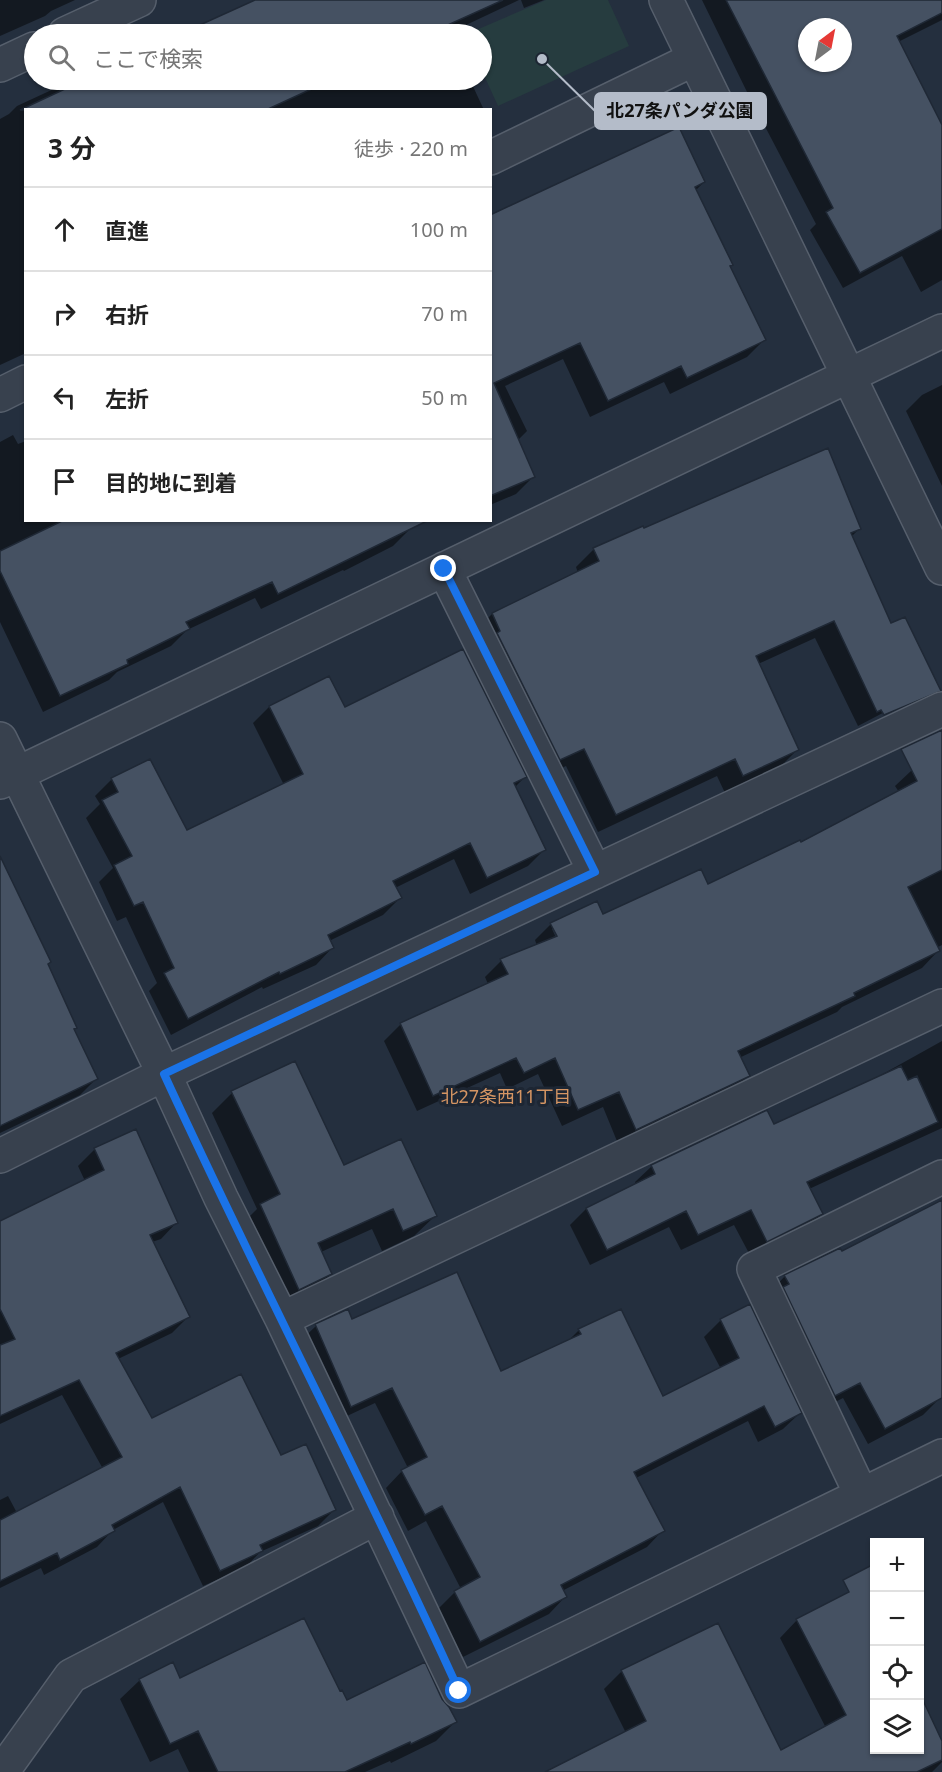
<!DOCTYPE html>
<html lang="ja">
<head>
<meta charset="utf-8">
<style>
  :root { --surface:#fff; --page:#f6f6f6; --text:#222; --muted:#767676; --line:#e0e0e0 }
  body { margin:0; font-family:"Noto Sans","Noto Sans JP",sans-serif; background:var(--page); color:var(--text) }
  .controls { position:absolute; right:18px; bottom:18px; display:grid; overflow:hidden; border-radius:0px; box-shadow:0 2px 4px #0004 }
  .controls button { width:54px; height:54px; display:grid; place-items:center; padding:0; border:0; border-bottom:2px solid var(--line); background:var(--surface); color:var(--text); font:30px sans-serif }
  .compass { position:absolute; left:798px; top:18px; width:54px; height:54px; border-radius:50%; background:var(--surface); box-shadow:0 2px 4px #0004; rotate:32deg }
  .stop { position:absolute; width:18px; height:18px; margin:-14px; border:4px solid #1a73e8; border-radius:50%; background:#fff }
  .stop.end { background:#1a73e8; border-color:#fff; box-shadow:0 2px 6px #0008 }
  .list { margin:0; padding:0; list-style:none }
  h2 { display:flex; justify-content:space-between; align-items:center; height:78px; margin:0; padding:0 24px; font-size:26px }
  h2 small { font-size:20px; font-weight:400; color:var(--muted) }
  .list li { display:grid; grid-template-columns:39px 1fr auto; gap:18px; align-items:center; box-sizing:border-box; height:84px; padding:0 24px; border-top:2px solid var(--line) }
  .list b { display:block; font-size:22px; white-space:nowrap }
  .list em { font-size:20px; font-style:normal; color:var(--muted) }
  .icon { flex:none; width:33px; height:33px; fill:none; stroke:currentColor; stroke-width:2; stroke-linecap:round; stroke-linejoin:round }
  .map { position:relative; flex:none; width:942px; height:1772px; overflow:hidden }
  .search { position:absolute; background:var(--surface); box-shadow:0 2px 4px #0004; left:24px; top:24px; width:468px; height:66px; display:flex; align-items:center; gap:15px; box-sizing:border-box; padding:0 21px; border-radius:33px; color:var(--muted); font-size:22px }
  .panel { position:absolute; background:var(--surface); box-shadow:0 2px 4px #0004; left:24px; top:108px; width:468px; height:414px; border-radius:0px }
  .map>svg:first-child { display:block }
</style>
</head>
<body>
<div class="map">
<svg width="942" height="1772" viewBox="0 0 942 1772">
  <rect width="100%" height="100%" fill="#242f3e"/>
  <path fill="#263c3f" d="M546 0H608L629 46 498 106 482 71V34H467Z"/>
  <path fill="#0007" fill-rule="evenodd" d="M0 0H75L51 11 45 16 0 36Z
    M260 0H519L449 33 450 34H184Z
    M521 0H544L524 8Z
    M702 0H942V20L898 42 942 129V280L921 292 902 256 843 288 810 230 816 224 749 96ZM807 27H843V63H807Z
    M99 80H470L484 110H26V353L0 365V119L9 114 17 106 58 87 62 96Z
    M704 182 695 191 729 267 764 340 747 357 670 394 664 382 590 417 563 359 505 386 527 431 517 441 533 477 516 494 490 505V219Z
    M942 385V486L906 411 922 395Z
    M13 435 18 444 26 441V520H405L410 529 393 546 344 571 343 570 261 609 255 598 187 630 171 646 117 672 109 680 43 712 0 622V442Z
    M860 528 851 537 915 696 858 726 815 638 758 664 797 750 779 768 725 793 717 776 598 832 566 766 542 777 474 632 492 614 578 573 576 567 594 549 643 530Z
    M329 678 344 709 525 777 515 787 545 849 528 866 470 894 454 859 395 888 400 898 383 915 329 941 332 948 316 965 263 989 262 987 171 1035 149 991 157 983 126 917 117 921 99 882 113 868 86 818 100 804 95 796 112 779 186 832 284 785 253 723 269 707Z
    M942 754V945L936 948 938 951 922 968 842 1007 837 1012 739 1058 748 1076 732 1092 619 1146 603 1107 562 1126 538 1074 507 1089 500 1073 417 1111 384 1041 401 1024 488 984 485 977 501 961 537 946 535 940 551 924 603 916 707 886 800 844 899 792 895 786 912 770ZM552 929H555L561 942 559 944Z
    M0 860 47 964 73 1030 96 1079 80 1095 0 1133Z
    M942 1041V1128L809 1189 822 1214 805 1230 751 1257 734 1225 681 1250 669 1227 590 1265 570 1225 586 1209 636 1185 635 1182 652 1166 774 1126 863 1085Z
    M232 1093 344 1167 435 1216 414 1236 382 1251 372 1229 321 1252 331 1274 310 1295 278 1310 240 1226 257 1209 212 1113Z
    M135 1131 177 1222 161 1239 152 1242 188 1317 172 1333 118 1359 151 1420 280 1457 334 1510 318 1526 260 1552 246 1567 203 1586 163 1502 113 1530 97 1547 44 1575 41 1568 0 1588V1500L8 1496 17 1513 103 1469 62 1395 0 1424V1222L85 1181 78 1166 94 1150Z
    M942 1200V1396L923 1415 868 1444 843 1398 818 1411 769 1293 785 1276 842 1253Z
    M749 1306 800 1413 783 1429 758 1442 748 1421 636 1478 663 1530 647 1547 562 1591 565 1597 549 1614 463 1657 438 1609 455 1592 461 1589 426 1521 408 1531 386 1488 402 1471 408 1468 375 1403 334 1422 299 1342 316 1326 347 1311 352 1321 501 1373 567 1342 579 1330 662 1398 721 1369 704 1337 720 1321Z
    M874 1581V1750H920V1698L942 1745V1762L932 1772H548L626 1733 604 1689 622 1671 717 1625 781 1752 826 1728 780 1638 797 1620Z
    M140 1680H180L339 1693 347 1702 441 1700 455 1722 436 1741 391 1763 390 1761 365 1772H189L178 1749 150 1762 120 1699Z"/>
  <path fill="#455162" stroke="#1f2835" stroke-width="1.5" fill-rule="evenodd" d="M255 0H503L428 34H180Z
    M726 0H942V13L897 36 942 125V229L860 273 826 212 833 208ZM807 27H843V63H807Z
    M84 80H331L266 110H20Z
    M679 127 705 182 695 187 733 265 730 266 766 340 687 378 681 366 608 401 580 343 494 383 535 477 490 496V215Z
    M828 448 861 529 851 533 891 623 905 617 941 691 884 715 881 710 877 712 834 621 756 656 799 750 743 776 735 759 616 815 584 749 560 760 497 633 500 631 492 613 599 561 593 548 643 526 644 528Z
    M64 520H429L278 594 272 582 186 622 190 629 127 660 128 664 60 696 0 571V551Z
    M463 649 527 777 514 783 546 850 487 878 470 843 393 881 402 898 328 935 334 948 280 974 279 972 188 1019 164 973 174 968 143 902 134 906 114 865 132 856 102 800 118 792 111 778 150 759 187 830 303 774 269 706 329 676 345 707Z
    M942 730V870L908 887 940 951 854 993 855 996 738 1051 750 1076 636 1130 619 1092 578 1110 555 1058 524 1073 516 1058 433 1096 400 1023 508 974 500 959 557 936 550 923 597 901 603 914 701 869 708 884 800 840 801 842 917 781 901 749Z
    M0 856 51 962 48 964 77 1028 74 1029 98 1079 0 1126Z
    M295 1061 344 1165 401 1139 437 1216 403 1231 393 1209 318 1243 332 1274 299 1290 260 1204 280 1194 231 1091Z
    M901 1066 908 1080 917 1076 938 1122 807 1182 823 1214 767 1242 751 1210 698 1235 686 1211 607 1250 586 1208 655 1174 651 1165 767 1110 774 1124Z
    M136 1129 178 1223 150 1235 190 1317 116 1353 152 1418 241 1374 281 1455 306 1444 336 1510 260 1545 263 1551 220 1571 180 1487 112 1525 115 1531 60 1560 57 1553 0 1581V1520L122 1457 79 1380 0 1416V1345L15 1339 0 1309V1221L104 1170 94 1148Z
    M942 1200V1398L885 1429 860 1383 835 1396 783 1287 789 1284 784 1275 840 1248 842 1251Z
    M457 1272 501 1371 581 1334 578 1329 621 1309 663 1396 739 1358 720 1319 750 1304 802 1413 775 1427 764 1406 634 1472 665 1531 561 1585 567 1597 480 1642 454 1591 480 1577 442 1506 425 1515 401 1470 427 1457 392 1388 351 1407 315 1324 348 1309 352 1319Z
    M874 1564V1749H920V1694L942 1741V1760L917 1772H545L646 1721 621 1670 718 1623 781 1750 846 1715 796 1619 849 1592 843 1580Z
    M304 1618 340 1691 342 1690 347 1700 425 1662 442 1699 449 1707 457 1722 411 1744 410 1742 345 1772H218L198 1731 170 1744 139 1679 173 1662 180 1678Z"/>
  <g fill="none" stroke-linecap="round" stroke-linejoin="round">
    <defs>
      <path id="street" d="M666 0 942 568
        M65 34 139 0
        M0 65 34 49
        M490 158 694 59
        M0 395 26 382
        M444 569 595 872
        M0 739 164 1074 221 1198 282 1319 459 1691 942 1456
        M0 782 942 331
        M0 1156 164 1074 942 709
        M282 1319 942 1006
        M861 1494 754 1269 942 1177
        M2 1772 71 1676 377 1517"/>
    </defs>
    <use href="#street" stroke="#565f6c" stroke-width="36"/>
    <use href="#street" stroke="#38414e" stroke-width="33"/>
  </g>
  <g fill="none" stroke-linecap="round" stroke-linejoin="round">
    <path stroke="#1a73e8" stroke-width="8" d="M444 569 595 872 164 1074C259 1281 365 1483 459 1691"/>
  </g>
  <g text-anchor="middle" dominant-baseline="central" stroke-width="6" stroke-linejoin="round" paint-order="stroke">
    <g font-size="18" fill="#d59563" stroke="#1d2633">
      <text x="506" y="1096">北27条西11丁目</text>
    </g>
  </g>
  <path fill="none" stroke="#b4bcc9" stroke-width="2" d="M542 59L595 111"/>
  <circle fill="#b4bcc9" stroke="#1d2633" stroke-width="2" cx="542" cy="59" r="6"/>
  <rect fill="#b4bcc9" stroke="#b4bcc9" stroke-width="2" x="595" y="93" width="171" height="36" rx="6"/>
  <g font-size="18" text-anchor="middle" font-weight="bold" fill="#111">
    <text x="680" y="117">北27条パンダ公園</text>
  </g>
</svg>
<div class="controls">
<button>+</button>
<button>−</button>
<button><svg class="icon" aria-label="locate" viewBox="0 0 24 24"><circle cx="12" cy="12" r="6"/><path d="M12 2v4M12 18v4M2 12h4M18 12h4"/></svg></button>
<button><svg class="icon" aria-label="layers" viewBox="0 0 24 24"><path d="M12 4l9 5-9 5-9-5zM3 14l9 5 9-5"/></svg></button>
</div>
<svg class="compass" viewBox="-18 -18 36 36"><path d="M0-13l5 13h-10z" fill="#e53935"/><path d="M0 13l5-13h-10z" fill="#767676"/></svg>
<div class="stop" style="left:459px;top:1691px"></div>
<div class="stop end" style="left:444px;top:569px"></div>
<div class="search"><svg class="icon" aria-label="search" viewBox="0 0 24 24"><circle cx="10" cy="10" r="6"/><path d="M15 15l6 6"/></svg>ここで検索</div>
<section class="panel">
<h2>3 分<small>徒歩 · 220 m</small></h2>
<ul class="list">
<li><svg class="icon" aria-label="ahead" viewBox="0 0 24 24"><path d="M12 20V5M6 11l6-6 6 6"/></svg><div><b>直進</b></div><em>100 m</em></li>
<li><svg class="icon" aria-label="right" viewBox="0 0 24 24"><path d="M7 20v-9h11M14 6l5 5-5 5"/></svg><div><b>右折</b></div><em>70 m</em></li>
<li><svg class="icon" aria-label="left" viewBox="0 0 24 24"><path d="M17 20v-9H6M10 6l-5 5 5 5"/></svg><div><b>左折</b></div><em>50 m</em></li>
<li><svg class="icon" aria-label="arrive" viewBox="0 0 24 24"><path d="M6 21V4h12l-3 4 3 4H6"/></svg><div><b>目的地に到着</b></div></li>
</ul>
</section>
</div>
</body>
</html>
